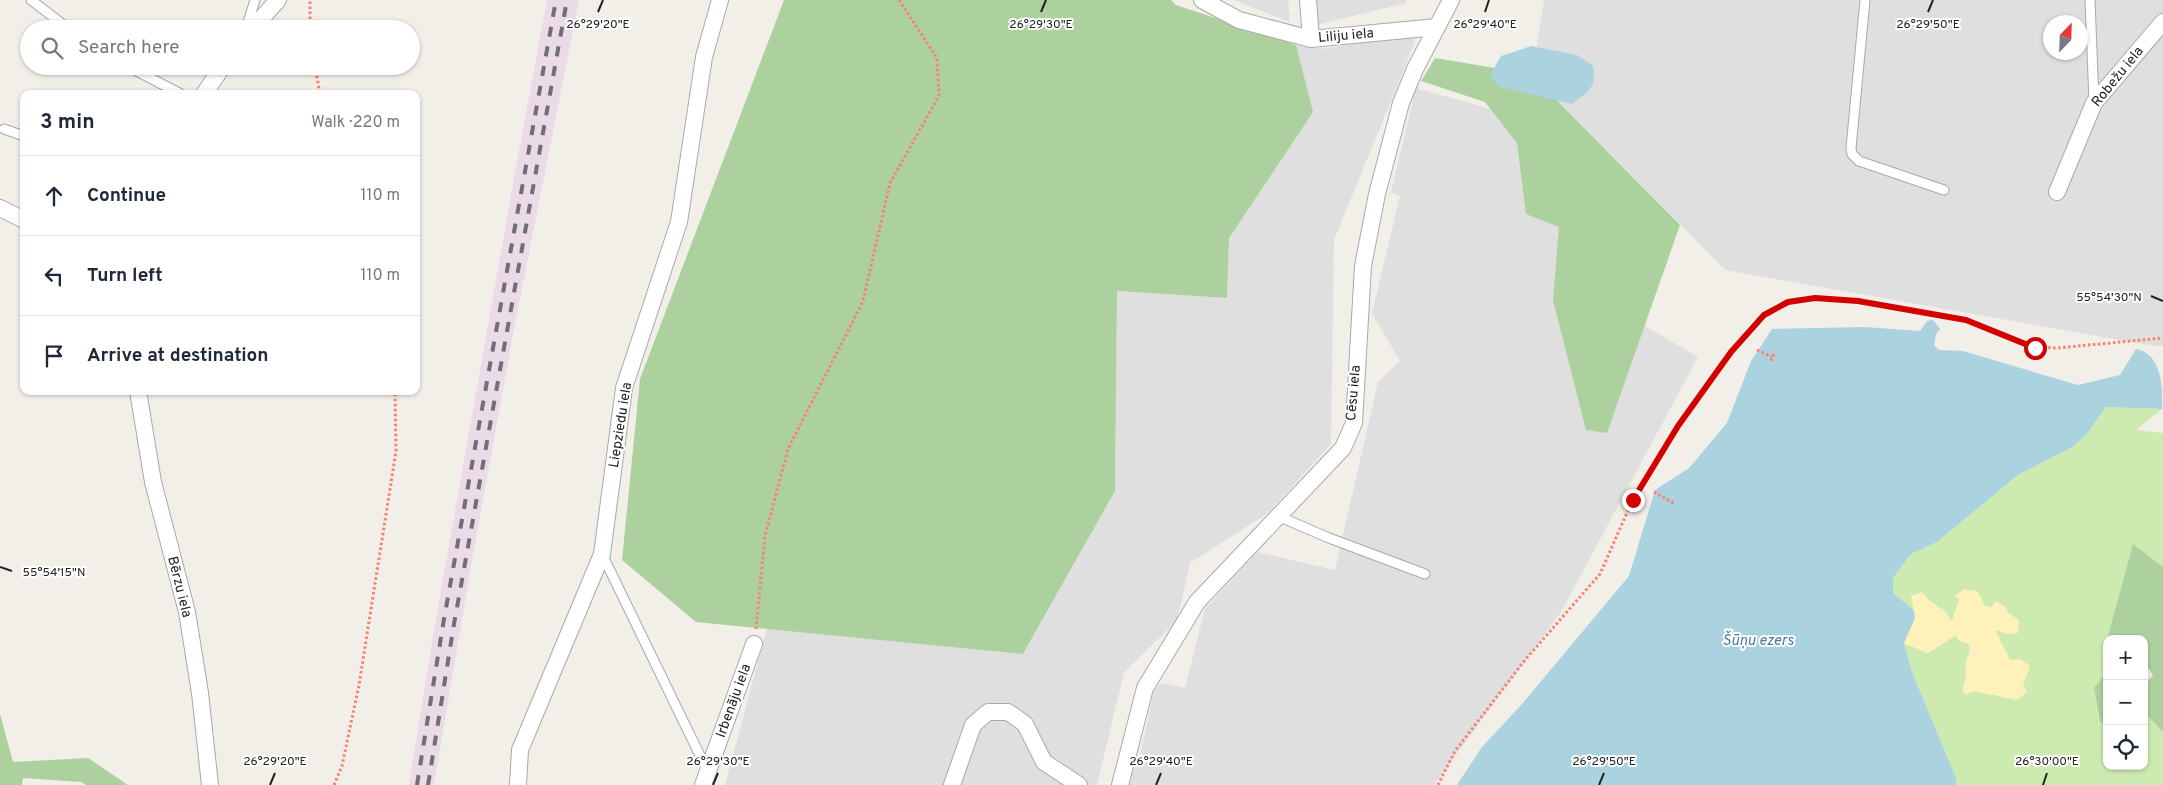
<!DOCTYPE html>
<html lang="en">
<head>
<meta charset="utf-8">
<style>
  :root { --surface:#fff; --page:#f2f2f3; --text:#1f2937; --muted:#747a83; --line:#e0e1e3 }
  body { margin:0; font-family:Overpass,sans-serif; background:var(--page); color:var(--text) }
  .controls { position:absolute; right:15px; bottom:15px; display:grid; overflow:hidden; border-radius:10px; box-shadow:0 1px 4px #0004 }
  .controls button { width:45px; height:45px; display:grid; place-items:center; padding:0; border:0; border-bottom:1px solid var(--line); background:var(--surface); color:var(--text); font:25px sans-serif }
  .compass { position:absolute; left:2043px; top:15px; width:45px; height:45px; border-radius:50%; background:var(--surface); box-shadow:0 1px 4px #0004; rotate:23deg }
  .stop { position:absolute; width:15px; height:15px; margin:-11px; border:4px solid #d40000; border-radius:50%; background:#fff }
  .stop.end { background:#d40000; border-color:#fff; box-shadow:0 1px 5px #0008 }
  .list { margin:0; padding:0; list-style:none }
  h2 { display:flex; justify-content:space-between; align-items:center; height:65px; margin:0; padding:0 20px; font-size:21px }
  h2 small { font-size:16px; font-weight:400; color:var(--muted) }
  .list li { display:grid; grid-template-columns:32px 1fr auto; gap:15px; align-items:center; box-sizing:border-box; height:80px; padding:0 20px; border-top:1px solid var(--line) }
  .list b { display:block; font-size:19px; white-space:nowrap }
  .list em { font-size:16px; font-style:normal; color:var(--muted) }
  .icon { flex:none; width:28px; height:28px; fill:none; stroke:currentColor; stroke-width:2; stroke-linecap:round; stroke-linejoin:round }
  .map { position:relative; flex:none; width:2163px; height:785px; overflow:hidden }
  .search { position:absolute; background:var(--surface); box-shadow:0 1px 4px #0004; left:20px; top:20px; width:400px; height:55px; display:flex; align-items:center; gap:12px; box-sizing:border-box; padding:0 18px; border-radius:28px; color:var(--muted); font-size:19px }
  .panel { position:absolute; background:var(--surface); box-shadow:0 1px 4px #0004; left:20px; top:90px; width:400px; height:305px; border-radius:10px }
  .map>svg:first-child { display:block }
</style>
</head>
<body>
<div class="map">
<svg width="2163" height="785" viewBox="0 0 2163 785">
  <rect width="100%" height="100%" fill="#f2efe9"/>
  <path fill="#e0dfdf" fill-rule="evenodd" d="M1234 0H1288L1290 22Z
    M1315 0H1407L1406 3 1316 25Z
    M1544 0H2163V346H2154L1725 270 1532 74ZM2050 22H2080V52H2050Z
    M1412 36 1415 42 1334 240 1331 444 1268 513 1190 563 1177 621 1124 672 1097 785H725L767 628 1024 653 1115 491 1117 291 1227 298 1229 238 1296 45 1320 49Z
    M1416 88 1581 134 1561 277 1698 357 1561 612 1434 785H1129L1133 771 1139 760 1154 690 1162 683 1185 688 1205 609 1257 552 1335 570 1378 382 1400 361 1372 313 1400 196 1391 192Z"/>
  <path fill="#ebdbe8" d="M547 0H579L514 329 471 566 434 785H409L434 630 515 173Z"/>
  <path fill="#cdebb0" d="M2106 407 2162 409 2136 430 2163 433V567L2133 545 2107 639V671L2094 688 2100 721 2107 729V766H2144V712L2163 732V785H1957L1956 778 1912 672 1904 643 1928 653 1956 635 1962 642 1969 644C1971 656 1966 656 1966 665 1966 675 1965 684 1966 694L1974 691 2018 700 2023 686 1994 629 2013 617 2008 613 1985 606 1977 591 1959 600 1952 621 1936 605 1924 597 1912 596 1914 610 1893 593V578L1911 554 1937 542 2018 475 2074 446 2086 435Z"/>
  <path fill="#add19e" d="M784 0H1171L1176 5 1296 45 1313 112 1229 238 1227 298 1117 291 1115 491 1023 654 696 622 622 560 640 379Z
    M1435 58 1531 74 1680 225 1607 433 1586 430 1553 300 1559 227 1526 214 1517 143 1485 102 1421 81Z
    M2133 544 2163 567V732L2144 712V686L2153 675 2144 662V639H2107Z
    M2107 671V683L2105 684 2107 688V729L2100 721 2094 688Z
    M0 714 13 762 88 758 128 785H86L81 782 23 778 22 785H0Z"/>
  <path fill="#fff1ba" d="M1964 589 1977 591 1985 606 1991 608 1995 601 2006 607 2008 613 2019 620 2018 633 2008 634 1995 630 2010 660 2020 659 2030 666 2023 686 2027 691 2018 700 1974 691 1966 695 1962 690 1967 675 1965 670 1971 653 1969 644 1958 640 1956 635 1928 653 1904 643 1915 618 1911 596 1922 592 1931 603 1944 610 1952 621 1959 600 1955 596Z"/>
  <path fill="#aad3df" d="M1531 46 1577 55 1593 66C1597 88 1588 92 1572 104L1499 87 1490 75 1501 56Z
    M1933 320 1940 329 1936 334 1934 345 1939 350 1963 351 2078 385 2120 375 2136 349C2162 354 2163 387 2162 409L2106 407 2086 435 2074 446 2018 475 1937 542 1911 554 1893 578V593L1914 610 1915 618 1904 643 1912 672 1956 778 1957 785H1457L1482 747 1523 703 1629 576 1655 490 1689 468 1727 423 1751 361 1772 329 1865 327 1920 331 1927 321Z"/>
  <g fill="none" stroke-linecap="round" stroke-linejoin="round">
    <defs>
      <path id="service" d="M31 0 69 29
        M1865 0 1851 148 1852 154 1859 161 1944 190
        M2090 0 2094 102
        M246 29 255 0
        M127 66 181 94
        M4 129 24 136
        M1278 516 1329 538 1425 574
        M602 554 708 772"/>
      <path id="minor" d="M1202 0 1239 20 1311 39 1437 27
        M1308 0 1311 39
        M252 29 278 0
        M204 94 223 66
        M2057 192 2094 103 2163 22
        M0 208 24 220
        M138 391 153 482 187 612 200 693 210 785
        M518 785 520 750 602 554 624 388 679 222 704 57 720 0
        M703 785 754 644
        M952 785 973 725 988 712H1008L1025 724 1044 762 1079 785
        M1120 785 1145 688 1197 602 1343 448 1354 423 1363 266 1377 194 1401 103 1415 69 1451 0"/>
    </defs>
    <use href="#service" stroke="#a9a9a9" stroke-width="11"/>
    <use href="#minor" stroke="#a9a9a9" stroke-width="18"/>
    <path stroke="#fa8072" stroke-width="3" stroke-dasharray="2.5 2.5" stroke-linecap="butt" d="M310 29V0
      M315 66 320 94
      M1757 350 1772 357
      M1771 361 1774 354
      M1654 492 1675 504
      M756 629 765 536 788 449 863 301 890 183 939 96 937 58 899 0
      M334 785 342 766 359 685 396 451 395 391
      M1438 785 1455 751 1525 660 1600 574 1633 499 1678 427 1731 352 1763 315 1788 302 1815 298 1858 301 1966 320 2035 347 2057 348 2163 338"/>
    <use href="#service" stroke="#fff" stroke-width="9"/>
    <use href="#minor" stroke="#fff" stroke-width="16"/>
    <path stroke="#707070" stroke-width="4" stroke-dasharray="10 10" stroke-linecap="butt" d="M417 785 444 619 556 0
      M428 785 454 624 567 0"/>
  </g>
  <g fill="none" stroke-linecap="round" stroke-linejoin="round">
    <path stroke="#d40000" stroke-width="6" d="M1633 500 1678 426 1731 352 1764 315 1788 302 1815 298 1858 301 1966 320 2035 348"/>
  </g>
  <path fill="none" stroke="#222" stroke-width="2" d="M598 12 603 0M1041 12 1046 0M1485 12 1489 0M1928 12 1933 0M2151 296 2163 301M0 567 12 571M270 785 275 773M713 785 718 773M1156 785 1161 773M1599 785 1604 773M2043 785 2047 773"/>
  <g text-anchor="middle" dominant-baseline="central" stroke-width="4" stroke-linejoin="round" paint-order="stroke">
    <g font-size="14" fill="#222" stroke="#fff">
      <text transform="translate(1346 36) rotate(-5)">Liliju iela</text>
      <text transform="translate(2118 77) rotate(-51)">Robežu iela</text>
      <text transform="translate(1354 393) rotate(-85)">Cēsu iela</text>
      <text transform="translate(621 425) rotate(-81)">Liepziedu iela</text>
      <text transform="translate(179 587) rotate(76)">Bērzu iela</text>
      <text transform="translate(734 701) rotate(-70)">Irbenāju iela</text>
    </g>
    <g font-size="15" font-style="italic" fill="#4a7aab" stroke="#fff">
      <text x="1758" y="641">Šūņu ezers</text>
    </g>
  </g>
  <g font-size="12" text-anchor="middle" fill="#222" stroke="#fff" stroke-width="4" stroke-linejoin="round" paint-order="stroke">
    <text x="598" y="28">26°29'20"E</text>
    <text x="1041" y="28">26°29'30"E</text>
    <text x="1485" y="28">26°29'40"E</text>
    <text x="1928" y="28">26°29'50"E</text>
    <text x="2109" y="301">55°54'30"N</text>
    <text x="54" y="576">55°54'15"N</text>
    <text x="275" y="765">26°29'20"E</text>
    <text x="718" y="765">26°29'30"E</text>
    <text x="1161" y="765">26°29'40"E</text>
    <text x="1604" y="765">26°29'50"E</text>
    <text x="2047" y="765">26°30'00"E</text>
  </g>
</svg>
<div class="controls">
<button>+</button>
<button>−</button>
<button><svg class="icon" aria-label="locate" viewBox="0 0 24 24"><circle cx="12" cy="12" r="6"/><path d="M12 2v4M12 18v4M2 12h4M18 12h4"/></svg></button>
</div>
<svg class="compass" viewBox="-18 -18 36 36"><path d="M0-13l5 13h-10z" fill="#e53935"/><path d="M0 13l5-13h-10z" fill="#747a83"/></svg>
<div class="stop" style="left:2035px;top:348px"></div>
<div class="stop end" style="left:1633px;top:500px"></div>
<div class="search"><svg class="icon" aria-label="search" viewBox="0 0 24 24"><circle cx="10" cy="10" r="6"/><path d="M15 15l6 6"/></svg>Search here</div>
<section class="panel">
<h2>3 min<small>Walk · 220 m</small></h2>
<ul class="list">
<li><svg class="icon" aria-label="ahead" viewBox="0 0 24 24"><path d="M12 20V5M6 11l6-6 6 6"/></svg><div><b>Continue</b></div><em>110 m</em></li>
<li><svg class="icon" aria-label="left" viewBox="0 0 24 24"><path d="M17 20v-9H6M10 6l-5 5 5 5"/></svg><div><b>Turn left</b></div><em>110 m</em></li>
<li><svg class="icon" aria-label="arrive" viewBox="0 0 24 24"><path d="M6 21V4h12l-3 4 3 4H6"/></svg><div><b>Arrive at destination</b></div></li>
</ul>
</section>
</div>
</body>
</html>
